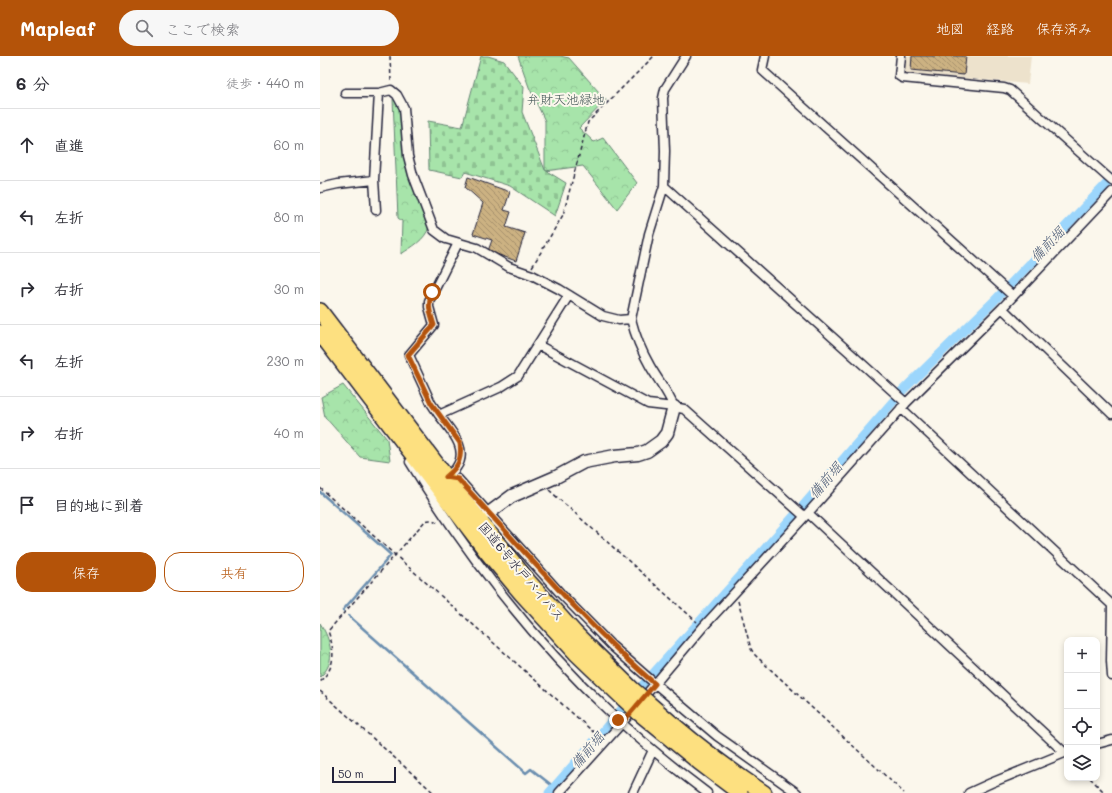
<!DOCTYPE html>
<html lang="ja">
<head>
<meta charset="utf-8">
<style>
  :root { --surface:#fff; --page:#f7f7f7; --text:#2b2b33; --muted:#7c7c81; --line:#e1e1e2; --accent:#b45309 }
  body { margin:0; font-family:Mali,"Klee One",sans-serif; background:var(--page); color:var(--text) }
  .controls { position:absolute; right:12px; bottom:12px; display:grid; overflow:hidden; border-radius:8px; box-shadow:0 2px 6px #0003 }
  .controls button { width:36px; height:36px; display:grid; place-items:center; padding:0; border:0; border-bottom:1px solid var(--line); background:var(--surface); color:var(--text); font:20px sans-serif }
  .scale { position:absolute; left:12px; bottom:10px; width:64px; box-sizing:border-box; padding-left:4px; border:2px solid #22223b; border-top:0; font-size:11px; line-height:14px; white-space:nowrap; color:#22223b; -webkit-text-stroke:3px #fbf7ec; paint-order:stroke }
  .stop { position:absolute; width:12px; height:12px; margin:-9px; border:3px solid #b45309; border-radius:50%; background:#fff }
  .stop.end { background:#b45309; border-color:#fff; box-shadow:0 1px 4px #0008 }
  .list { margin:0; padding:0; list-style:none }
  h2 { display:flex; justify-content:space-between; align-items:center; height:52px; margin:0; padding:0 16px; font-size:17px }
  h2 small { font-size:13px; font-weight:400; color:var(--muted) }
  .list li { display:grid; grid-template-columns:26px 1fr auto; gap:12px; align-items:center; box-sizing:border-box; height:72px; padding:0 16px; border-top:1px solid var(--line) }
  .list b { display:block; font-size:15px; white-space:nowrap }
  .list em { font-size:13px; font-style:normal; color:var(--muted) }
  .actions { display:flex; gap:8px; padding:12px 16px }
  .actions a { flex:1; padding:9px 0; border:1px solid var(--accent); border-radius:16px; text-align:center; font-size:14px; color:var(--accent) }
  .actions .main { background:var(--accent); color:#fff }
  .icon { flex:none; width:22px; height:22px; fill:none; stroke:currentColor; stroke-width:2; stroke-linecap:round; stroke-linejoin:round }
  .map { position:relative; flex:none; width:792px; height:737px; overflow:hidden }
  header { display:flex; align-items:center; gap:24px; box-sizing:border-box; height:56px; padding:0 20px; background:var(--accent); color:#fff }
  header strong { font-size:19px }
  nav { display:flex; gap:22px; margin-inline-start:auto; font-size:14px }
  .search { width:280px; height:36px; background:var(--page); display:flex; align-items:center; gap:10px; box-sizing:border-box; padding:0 14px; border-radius:22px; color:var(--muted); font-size:15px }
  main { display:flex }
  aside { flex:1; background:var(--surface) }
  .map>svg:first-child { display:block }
</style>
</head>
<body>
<header>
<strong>Mapleaf</strong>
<div class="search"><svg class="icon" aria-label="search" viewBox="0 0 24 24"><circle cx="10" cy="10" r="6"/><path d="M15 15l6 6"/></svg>ここで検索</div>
<nav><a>地図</a><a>経路</a><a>保存済み</a></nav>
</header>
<main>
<aside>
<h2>6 分<small>徒歩 · 440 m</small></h2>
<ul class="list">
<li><svg class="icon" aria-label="ahead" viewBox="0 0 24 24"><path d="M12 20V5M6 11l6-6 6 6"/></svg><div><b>直進</b></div><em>60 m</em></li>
<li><svg class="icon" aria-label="left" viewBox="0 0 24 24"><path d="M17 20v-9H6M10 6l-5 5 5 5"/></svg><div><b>左折</b></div><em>80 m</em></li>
<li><svg class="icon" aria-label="right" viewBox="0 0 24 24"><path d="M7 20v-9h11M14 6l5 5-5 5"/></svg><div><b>右折</b></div><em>30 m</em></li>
<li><svg class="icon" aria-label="left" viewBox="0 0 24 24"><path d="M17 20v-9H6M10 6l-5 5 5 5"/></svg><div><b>左折</b></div><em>230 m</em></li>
<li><svg class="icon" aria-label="right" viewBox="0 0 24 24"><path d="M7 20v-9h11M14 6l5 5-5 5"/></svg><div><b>右折</b></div><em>40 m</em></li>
<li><svg class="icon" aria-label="arrive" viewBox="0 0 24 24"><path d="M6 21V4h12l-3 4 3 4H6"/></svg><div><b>目的地に到着</b></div></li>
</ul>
<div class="actions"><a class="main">保存</a><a>共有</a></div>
</aside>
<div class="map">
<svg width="792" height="737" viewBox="0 0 792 737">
  <defs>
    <pattern id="forest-crowns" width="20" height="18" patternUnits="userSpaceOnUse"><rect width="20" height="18" fill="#a7e4aa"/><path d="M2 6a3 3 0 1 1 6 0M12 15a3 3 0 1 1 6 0" fill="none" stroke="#8fc393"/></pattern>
    <pattern id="cemetery-stones" width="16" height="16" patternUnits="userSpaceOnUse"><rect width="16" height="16" fill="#a7e4aa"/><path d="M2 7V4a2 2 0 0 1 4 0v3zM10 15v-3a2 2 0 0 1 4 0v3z" fill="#8fc393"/></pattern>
    <pattern id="building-back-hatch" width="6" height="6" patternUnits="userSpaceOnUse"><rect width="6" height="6" fill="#ccb282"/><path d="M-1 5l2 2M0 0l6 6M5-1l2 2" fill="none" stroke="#a5906c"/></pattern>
  </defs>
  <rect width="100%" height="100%" fill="#fbf7ec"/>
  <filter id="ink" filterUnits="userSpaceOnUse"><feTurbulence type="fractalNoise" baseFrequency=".025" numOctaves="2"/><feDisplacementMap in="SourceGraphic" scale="8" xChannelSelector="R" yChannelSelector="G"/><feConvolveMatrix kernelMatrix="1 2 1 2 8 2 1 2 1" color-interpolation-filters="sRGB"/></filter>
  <g filter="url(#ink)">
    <path fill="#ede2cc" d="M584 0H711L708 28 582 17Z"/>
    <path fill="url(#forest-crowns)" stroke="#648372" d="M198 0H240L249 2 286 44 259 72 274 86 283 82 317 127 297 153 263 110 225 115V65L209 31Z
      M75 42 80 54 85 107 90 124 109 171C105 184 92 191 81 198L82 165 78 162 73 43Z
      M23 329 67 383 70 405 40 401 5 361 1 341Z
      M0 567C11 584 17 606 0 621Z"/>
    <path fill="url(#cemetery-stones)" stroke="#648372" d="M161 0H168L184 5 204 31 202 56 225 114 246 127 235 160 190 130 145 116 142 121 109 114 108 65 142 71Z"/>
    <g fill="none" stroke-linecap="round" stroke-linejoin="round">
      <path stroke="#6b8eaf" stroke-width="2.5" d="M0 436 71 499 23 554V555
        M29 560 206 717 211 713 234 731"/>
      <path stroke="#9cd6fc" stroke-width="9" d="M229 737 322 630 482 451 582 335 674 245 792 122"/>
    </g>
    <path fill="url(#building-back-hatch)" stroke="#22223b" d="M592 0H646L644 19 591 14Z
      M148 121 190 136 184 154 191 156 186 171 205 177 196 205 168 195 172 184 153 178 163 147 145 131Z"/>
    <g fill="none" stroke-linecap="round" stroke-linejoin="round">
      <defs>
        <path id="street" d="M445 0 442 14 693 240
          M581 0 579 20 582 22 684 32 690 34 792 125
          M25 37H59L71 34 77 39 84 52 88 100 93 119 114 174 126 183 157 192 189 211 212 219 239 233 283 260 299 264 311 263
          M344 130 586 347
          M0 132 18 128 54 124
          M56 154 54 124 59 37
          M682 252 792 358
          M218 289 328 348 354 351 364 353 484 460
          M354 351C348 336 338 324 330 310 322 296 315 279 311 263L329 178 344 130 345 95 343 42 345 33 366 0
          M581 352 792 549
          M119 359 111 347 89 299 114 269 109 251V245L138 187
          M90 406C146 498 213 584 292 658 322 686 354 712 387 737
          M126 421C129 418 134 415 136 412 150 393 130 374 119 359L181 331 198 320 249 239
          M127 421 138 423 241 538 292 590 332 625 397 680 477 737
          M488 457 745 697
          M792 549 791 605 792 620
          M777 688 792 684
          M239 737 302 667 383 571 488 457 586 347 682 252 792 136
          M313 737 333 694
          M649 737 671 727 747 696"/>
        <path id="secondary" d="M169 457 192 440 236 421 264 406 295 400 318 398 327 395 341 385 347 377 354 351"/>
        <path id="highway" d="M0 255 162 468 208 525 255 577 313 634
          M0 277 167 496 202 538 256 597 304 643
          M327 646C364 679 403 710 444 737
          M318 656 379 706 420 737"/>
      </defs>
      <use href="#street" stroke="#22223b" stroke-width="11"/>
      <use href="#secondary" stroke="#22223b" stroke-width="15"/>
      <use href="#highway" stroke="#22223b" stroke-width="18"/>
      <path stroke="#22223b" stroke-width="1.5" stroke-dasharray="4 3" stroke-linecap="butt" d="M70 0 71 26
        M212 211 243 159 268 66 334 0
        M0 432 279 681
        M229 434 377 566
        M418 545 431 593 435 599 584 737
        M0 625C16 612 15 594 8 575L105 465C111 463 115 464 119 468
        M0 635 114 737
        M770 722 785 737"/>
      <use href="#street" stroke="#fbf7ec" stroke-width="8"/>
      <use href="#secondary" stroke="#fbf7ec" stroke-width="12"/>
      <use href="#highway" stroke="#fde080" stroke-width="15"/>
      <defs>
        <path id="highway-bridge" d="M313 634 327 646
          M304 643 318 656"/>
      </defs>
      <use href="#highway-bridge" stroke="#22223b" stroke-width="18" stroke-linecap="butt"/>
      <use href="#highway-bridge" stroke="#fde080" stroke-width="15"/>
    </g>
  </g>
  <g fill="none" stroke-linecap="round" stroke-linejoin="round" filter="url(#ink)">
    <path stroke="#b45309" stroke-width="5" d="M112 236C107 250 110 256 114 269L88 299 111 347 140 387C142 403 139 410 126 421L138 423C203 493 263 566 335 628L302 667 298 664"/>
  </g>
  <g text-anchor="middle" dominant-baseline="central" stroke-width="4" stroke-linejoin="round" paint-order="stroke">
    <g font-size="13" fill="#4a5c5c" stroke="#fbf7ec">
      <text x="246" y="42">弁財天池緑地</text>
    </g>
    <g font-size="13" fill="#22223b" stroke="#fbf7ec">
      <text transform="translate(202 515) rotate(50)">国道6号水戸バイパス</text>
    </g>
    <g font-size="14" font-style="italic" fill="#475875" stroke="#fbf7ec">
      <text transform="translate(727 188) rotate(-46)">備前堀</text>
      <text transform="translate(505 424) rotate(-49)">備前堀</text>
      <text transform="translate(267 694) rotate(-49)">備前堀</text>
    </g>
  </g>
</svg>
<div class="controls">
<button>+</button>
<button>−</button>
<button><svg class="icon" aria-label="locate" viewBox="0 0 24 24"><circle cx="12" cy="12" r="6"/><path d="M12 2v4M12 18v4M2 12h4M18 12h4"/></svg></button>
<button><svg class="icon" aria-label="layers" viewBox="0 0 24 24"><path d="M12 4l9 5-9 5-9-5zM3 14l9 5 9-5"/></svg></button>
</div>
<div class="scale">50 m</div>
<div class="stop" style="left:112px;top:236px"></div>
<div class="stop end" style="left:298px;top:664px"></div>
</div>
</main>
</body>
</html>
